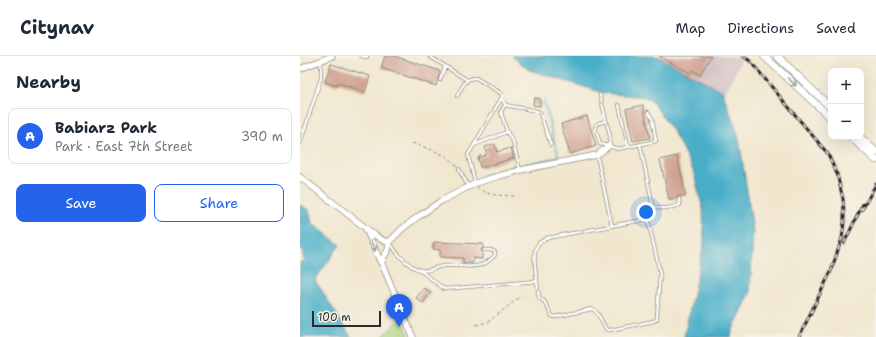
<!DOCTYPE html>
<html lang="en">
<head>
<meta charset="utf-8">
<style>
  :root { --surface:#fff; --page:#f2f2f3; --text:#1f2937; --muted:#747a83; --line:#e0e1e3; --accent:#2563eb }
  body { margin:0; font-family:"Shantell Sans",sans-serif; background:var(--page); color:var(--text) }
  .controls { position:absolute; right:12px; top:12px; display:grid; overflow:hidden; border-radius:8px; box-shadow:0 4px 16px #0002 }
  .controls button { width:36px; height:36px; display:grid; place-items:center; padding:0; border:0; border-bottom:1px solid var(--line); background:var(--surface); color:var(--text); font:20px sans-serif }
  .scale { position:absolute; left:12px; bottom:10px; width:69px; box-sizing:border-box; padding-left:4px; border:2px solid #2b2b2b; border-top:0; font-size:11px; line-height:14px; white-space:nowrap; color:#2b2b2b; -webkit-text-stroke:3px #f7f3e8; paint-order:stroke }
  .you { position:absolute; left:346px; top:156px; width:14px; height:14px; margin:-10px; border:3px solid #fff; border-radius:50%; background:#1a73e8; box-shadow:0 0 0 6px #1a73e833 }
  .badge { display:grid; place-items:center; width:26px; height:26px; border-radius:50%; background:var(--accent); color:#fff; font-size:13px; font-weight:700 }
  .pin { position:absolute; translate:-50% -33px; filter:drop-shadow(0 1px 2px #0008) }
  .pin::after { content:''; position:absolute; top:21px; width:14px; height:12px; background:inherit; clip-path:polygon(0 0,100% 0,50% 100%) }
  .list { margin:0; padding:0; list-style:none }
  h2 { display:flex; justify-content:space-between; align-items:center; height:52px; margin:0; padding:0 16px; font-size:17px }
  h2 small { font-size:13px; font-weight:400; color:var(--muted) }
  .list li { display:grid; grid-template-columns:26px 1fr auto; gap:12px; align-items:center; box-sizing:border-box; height:56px; margin:0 8px 8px; padding:0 8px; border:1px solid var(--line); border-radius:8px }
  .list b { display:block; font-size:15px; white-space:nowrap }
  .list p { margin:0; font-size:13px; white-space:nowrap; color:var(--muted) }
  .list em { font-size:13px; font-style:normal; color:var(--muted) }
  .actions { display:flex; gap:8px; padding:12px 16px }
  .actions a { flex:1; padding:9px 0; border:1px solid var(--accent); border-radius:8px; text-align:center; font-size:14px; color:var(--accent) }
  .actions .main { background:var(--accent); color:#fff }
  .map { position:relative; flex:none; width:576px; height:281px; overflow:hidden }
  header { display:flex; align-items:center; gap:24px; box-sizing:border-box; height:56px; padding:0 20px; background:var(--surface); border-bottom:1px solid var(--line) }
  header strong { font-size:19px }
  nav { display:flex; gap:22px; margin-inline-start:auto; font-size:14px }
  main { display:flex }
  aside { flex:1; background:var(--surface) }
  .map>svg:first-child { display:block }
</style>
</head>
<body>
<header>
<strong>Citynav</strong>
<nav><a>Map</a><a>Directions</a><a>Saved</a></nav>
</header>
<main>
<aside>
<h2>Nearby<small></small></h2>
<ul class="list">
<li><span class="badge">A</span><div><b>Babiarz Park</b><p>Park · East 7th Street</p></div><em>390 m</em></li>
</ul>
<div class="actions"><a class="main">Save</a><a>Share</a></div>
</aside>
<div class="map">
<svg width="576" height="281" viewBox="0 0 576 281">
  <rect width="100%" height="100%" fill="#f7f3e8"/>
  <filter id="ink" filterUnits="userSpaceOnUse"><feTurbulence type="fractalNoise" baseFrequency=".025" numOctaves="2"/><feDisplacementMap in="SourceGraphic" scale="8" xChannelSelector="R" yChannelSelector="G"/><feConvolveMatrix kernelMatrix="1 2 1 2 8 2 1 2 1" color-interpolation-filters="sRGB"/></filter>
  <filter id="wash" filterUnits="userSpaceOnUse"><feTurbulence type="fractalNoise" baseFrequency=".012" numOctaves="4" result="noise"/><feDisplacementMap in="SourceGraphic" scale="16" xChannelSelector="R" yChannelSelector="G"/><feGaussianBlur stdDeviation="0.9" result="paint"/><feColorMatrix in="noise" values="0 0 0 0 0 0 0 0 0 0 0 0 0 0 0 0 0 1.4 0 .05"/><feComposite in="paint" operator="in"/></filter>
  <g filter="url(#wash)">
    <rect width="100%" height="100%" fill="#f1e7cf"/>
    <path fill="#d2bec2" d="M357 0H443L425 37Z"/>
    <path fill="#aad27d" stroke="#6a7e54" d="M101 262 110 281H82Z"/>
    <path fill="#4aafc9" stroke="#3a6d7a" d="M212 0H357L422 35 427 48 439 82 453 175 450 238 432 275 431 281H384L404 187 403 153 393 114 375 79 353 47 345 41 304 37 229 14Z
      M0 149 9 154 12 167 40 189 15 224 51 281H0V206L4 205 3 200V197L0 194Z"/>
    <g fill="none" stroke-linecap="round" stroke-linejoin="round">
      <path stroke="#4aafc9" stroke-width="1.5" d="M225 108 254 102 258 100 257 94 250 70 247 55 244 48 245 44
        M181 120 214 110"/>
    </g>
    <g id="blocks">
      <path fill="#d0a190" d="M85 0H94L140 15 136 30 81 12Z
        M359 0H411L400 19 392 14 390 17Z
        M31 8 70 20 65 36 38 27 37 30 25 26Z
        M234 42 240 43V50L233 49Z
        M343 49 350 82 333 85 326 53Z
        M287 60 296 90 270 98 261 68Z
        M195 88 197 96 211 92 214 102 181 112 178 102 187 99 185 91Z
        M377 100 386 140H378L377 142 369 143 360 104Z
        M134 186 183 188V192L181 194 182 196V203L173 202V207H163V202L140 201V194L133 193Z
        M124 232 131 236 123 247 116 242Z"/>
    </g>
  </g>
  <g filter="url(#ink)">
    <use href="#blocks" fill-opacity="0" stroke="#8e897d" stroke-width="1"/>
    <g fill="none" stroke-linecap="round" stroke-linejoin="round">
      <defs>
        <path id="lane" d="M61 0 67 1V0
          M129 0 167 24
          M140 24 145 11
          M300 39 310 80 309 89
          M157 40C162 32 165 21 176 22L202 38V43L205 48
          M319 49 328 90
          M306 65C302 66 297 66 295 71L300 88 309 90 318 93 356 85 352 62 348 56
          M0 88 21 22V5
          M340 88 353 150C360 154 372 152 380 149L379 143
          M174 89 202 41
          M297 100 312 170
          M159 113 168 130
          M220 114 213 86 207 76 201 56 205 49 237 55 240 57 251 89
          M175 127 168 99 174 89 207 76
          M91 188C96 197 109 211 120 214 129 217 135 210 144 210 164 208 180 217 195 199V196L191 194H184
          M121 215 144 233 237 225C236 215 231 195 239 187 241 185 244 184 247 182L348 163 360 217 357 260V263L354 265 310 274H307C301 267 300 256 292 253L254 261 252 260 244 245 239 242 237 225"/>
        <path id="street" d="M0 13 32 0
          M0 121 76 180 84 185 89 186
          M66 173 81 207
          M89 186 103 172 119 160 141 145 176 127 199 120 221 114 297 99 309 90
          M89 186C89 189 89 193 87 196 84 201 81 202 82 208L113 281"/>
        <path id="secondary" d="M464 0 531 62
          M477 0 531 52
          M551 81 576 104
          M560 81 576 96"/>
      </defs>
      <use href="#lane" stroke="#8e897d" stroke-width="4"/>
      <use href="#street" stroke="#8e897d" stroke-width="7"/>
      <use href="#secondary" stroke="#8e897d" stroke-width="8"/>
      <path stroke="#8e897d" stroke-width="1" stroke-dasharray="3 3" stroke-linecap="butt" d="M112 87C129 93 147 97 158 111
        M180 111 177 101 185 98
        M177 131C187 141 204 139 217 140
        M176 269 188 266 221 240"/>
      <use href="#lane" stroke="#fff" stroke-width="2.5"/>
      <use href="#street" stroke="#fff" stroke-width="5.5"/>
      <use href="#secondary" stroke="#fff" stroke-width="7"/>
      <defs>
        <path id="rail" d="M443 0 450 5 528 98 537 118 543 143 544 156V167L542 182 531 215
          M562 154 576 128
          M544 187 563 148
          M499 281 533 211"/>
      </defs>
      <use href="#rail" stroke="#2b2b2b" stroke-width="3"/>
      <use href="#rail" stroke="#f7f3e8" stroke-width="1.5" stroke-dasharray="4.5" stroke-linecap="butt"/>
    </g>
    <defs><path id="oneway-shaft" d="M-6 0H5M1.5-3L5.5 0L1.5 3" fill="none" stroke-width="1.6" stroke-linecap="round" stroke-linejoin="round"/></defs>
    <g stroke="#a0a0a0">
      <use href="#oneway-shaft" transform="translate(492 26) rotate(43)"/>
      <use href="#oneway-shaft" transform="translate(73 190) rotate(66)"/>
    </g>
  </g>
</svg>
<div class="controls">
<button>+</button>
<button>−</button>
</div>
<div class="scale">100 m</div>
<div class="you"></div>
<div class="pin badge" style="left:99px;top:271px">A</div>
</div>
</main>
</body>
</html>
